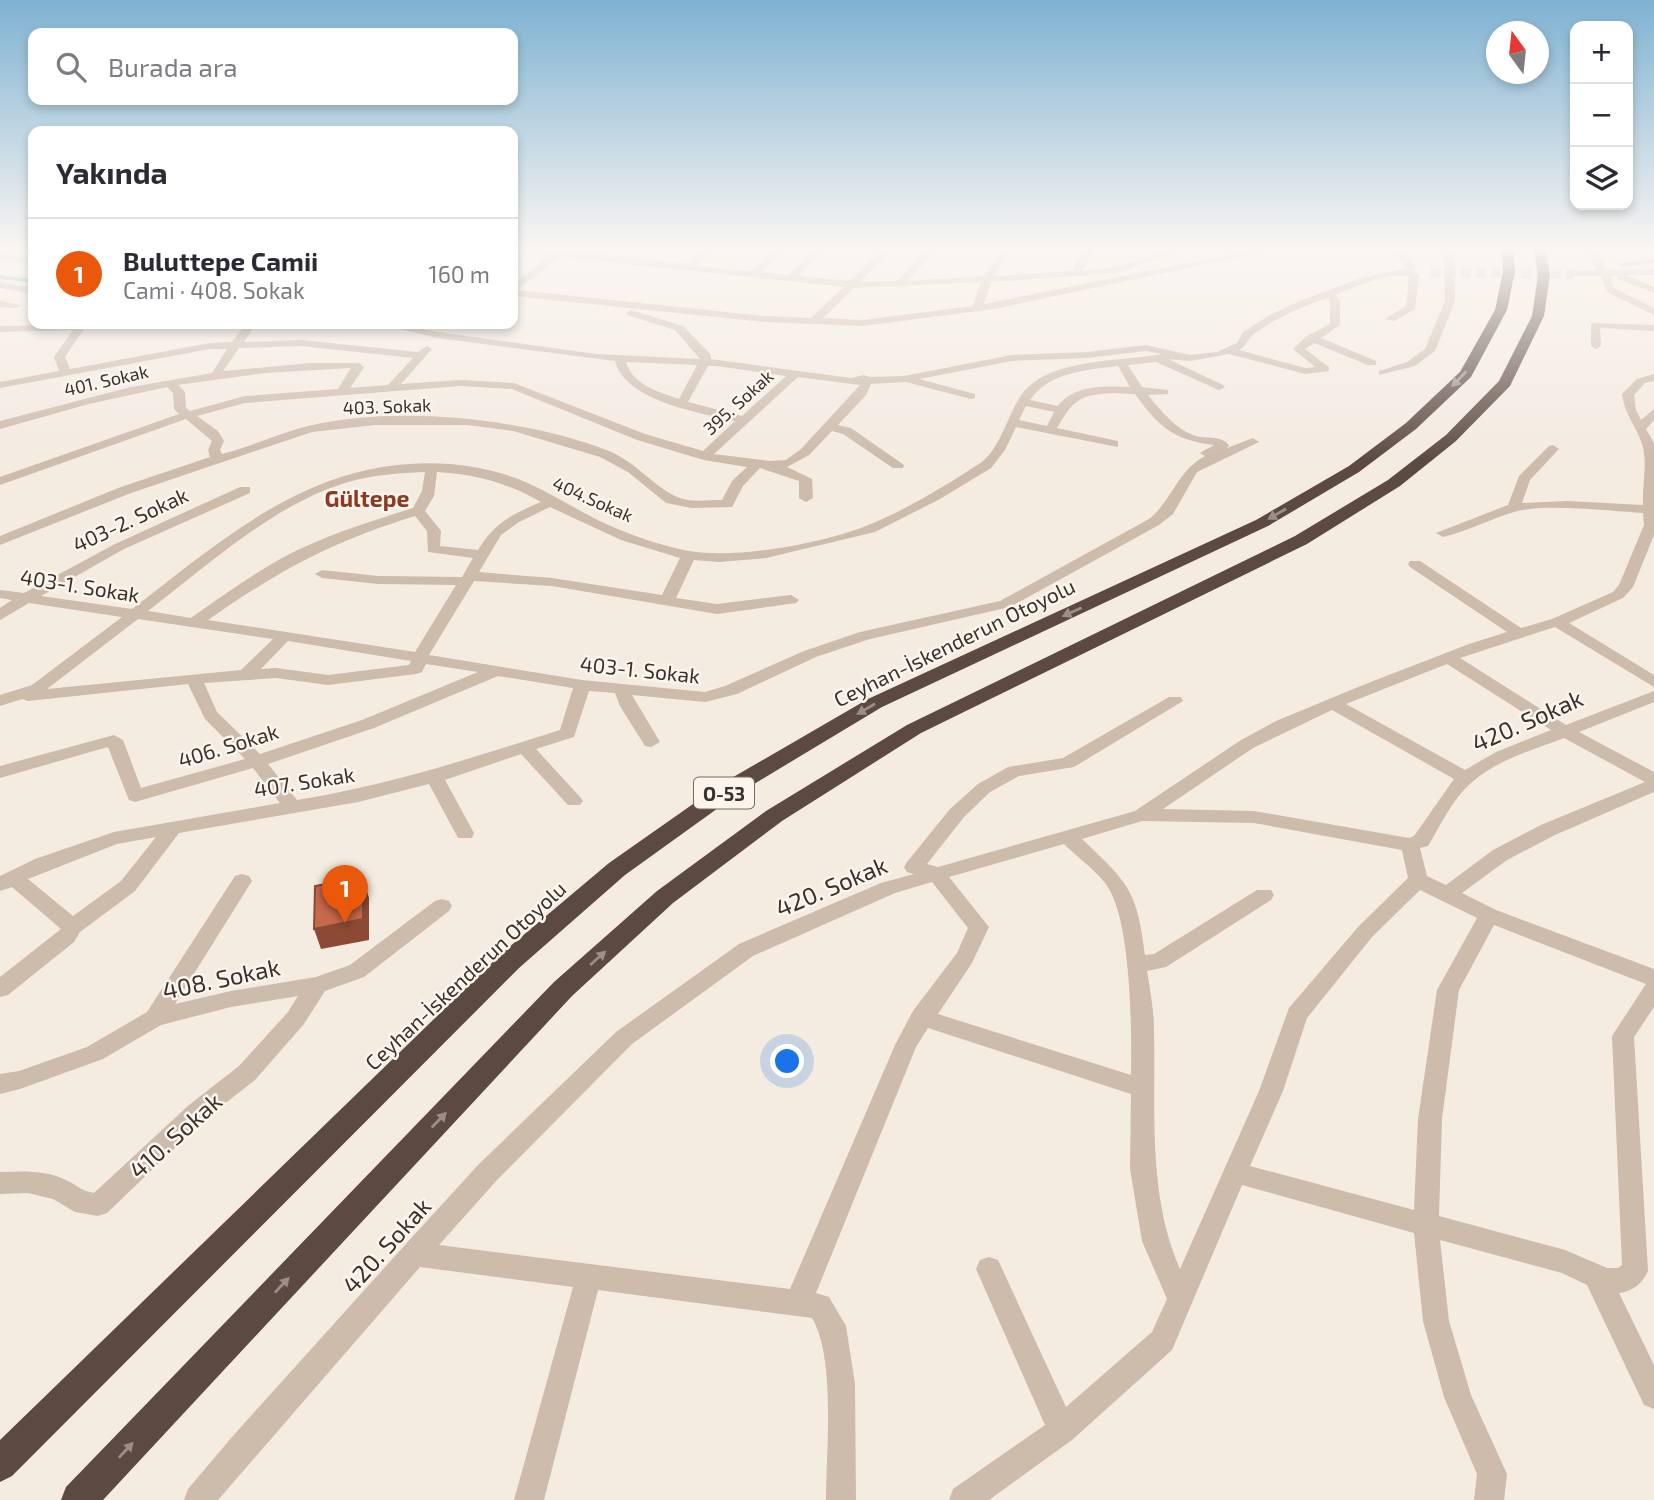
<!DOCTYPE html>
<html lang="tr">
<head>
<meta charset="utf-8">
<style>
  :root { --surface:#fff; --page:#f2f2f3; --text:#2b2b33; --muted:#7c7c81; --line:#e1e1e2; --accent:#ea580c }
  body { margin:0; font-family:"Exo 2",sans-serif; background:var(--page); color:var(--text) }
  .controls { position:absolute; right:21px; top:21px; display:grid; overflow:hidden; border-radius:14px; box-shadow:0 4px 10px #0003 }
  .controls button { width:63px; height:63px; display:grid; place-items:center; padding:0; border:0; border-bottom:2px solid var(--line); background:var(--surface); color:var(--text); font:35px sans-serif }
  .compass { position:absolute; left:1486px; top:21px; width:63px; height:63px; border-radius:50%; background:var(--surface); box-shadow:0 4px 10px #0003; rotate:345deg }
  .you { position:absolute; left:788px; top:1062px; width:24px; height:24px; margin:-18px; border:5px solid #fff; border-radius:50%; background:#1a73e8; box-shadow:0 0 0 10px #1a73e833 }
  .badge { display:grid; place-items:center; width:46px; height:46px; border-radius:50%; background:var(--accent); color:#fff; font-size:23px; font-weight:700 }
  .pin { position:absolute; translate:-50% -58px; filter:drop-shadow(0 2px 4px #0008) }
  .pin::after { content:''; position:absolute; top:37px; width:24px; height:21px; background:inherit; clip-path:polygon(0 0,100% 0,50% 100%) }
  .list { margin:0; padding:0; list-style:none }
  h2 { display:flex; justify-content:space-between; align-items:center; height:91px; margin:0; padding:0 28px; font-size:30px }
  h2 small { font-size:23px; font-weight:400; color:var(--muted) }
  .list li { display:grid; grid-template-columns:46px 1fr auto; gap:21px; align-items:center; box-sizing:border-box; height:112px; padding:0 28px; border-top:2px solid var(--line) }
  .list b { display:block; font-size:26px; white-space:nowrap }
  .list p { margin:0; font-size:23px; white-space:nowrap; color:var(--muted) }
  .list em { font-size:23px; font-style:normal; color:var(--muted) }
  .icon { flex:none; width:38px; height:38px; fill:none; stroke:currentColor; stroke-width:2; stroke-linecap:round; stroke-linejoin:round }
  .map { position:relative; flex:none; width:1654px; height:1500px; overflow:hidden }
  .search { position:absolute; background:var(--surface); box-shadow:0 4px 10px #0003; left:28px; top:28px; width:490px; height:77px; display:flex; align-items:center; gap:18px; box-sizing:border-box; padding:0 24px; border-radius:14px; color:var(--muted); font-size:26px }
  .panel { position:absolute; background:var(--surface); box-shadow:0 4px 10px #0003; left:28px; top:126px; width:490px; height:203px; border-radius:14px }
  .map>svg:first-child { display:block }
</style>
</head>
<body>
<div class="map">
<svg width="1654" height="1500" viewBox="0 0 1654 1500">
  <rect width="100%" height="100%" fill="#f4ebe1"/>
  <g fill="none" stroke-linecap="round" stroke-linejoin="round">
    <path stroke="#7fb0b2" stroke-width="3.5" d="M1622 265 1654 261
      M0 277 33 281"/>
    <path stroke="#cfc6bd" stroke-width="10" stroke-dasharray="10 5" stroke-linecap="butt" d="M1431 272 1573 274"/>
    <path fill="#cdbbac" fill-rule="evenodd" d="M513 250H566L685 264 703 250H713L696 266 751 271 774 250H784L761 272 788 275 814 250H824L798 276 850 281 882 250H892L860 282 897 281 926 250H936L908 281 984 276 1002 250H1011L994 276 1072 271 1085 250H1094L1082 271 1116 267 1165 250H1179L1117 273 991 282 984 304 1253 250H1273L994 309 863 326 765 322 513 296V284L550 256ZM560 257 844 287 811 318 765 316 517 290ZM981 282 973 306 863 320 823 318 854 288Z
      M1390 250H1400L1417 267 1414 272 1419 275 1415 309 1394 321 1385 319 1406 306 1409 277C1390 271 1354 287 1335 295L1340 301V325L1321 338 1376 361V365H1368L1314 343 1305 349 1329 367V371L1305 374 1229 354 1190 361 1168 359 1223 385 1225 387 1219 390 1156 362 1128 365 1142 387 1168 390V394L1148 395C1160 410 1175 428 1193 435 1206 440 1219 434 1229 445L1227 448 1253 438 1259 442 1197 472 1173 514 1159 525 1010 607 870 639 816 657 737 694 705 702 632 695 660 742 651 747 645 746 620 706 615 693 589 691 574 737 536 749 580 797 583 801 580 805H568L521 754 445 780 474 833 472 838H458L429 784 358 802 179 833 135 891 80 932 74 942 8 995 0 997V977L61 929 12 887 0 891V876L35 859 114 832 280 803 253 768 135 802 129 800 108 747 0 778V766L114 735 123 740 141 788 245 759 205 719 188 684 28 701 22 699 0 706V695L32 685 122 617 29 603 0 620V608L12 600 0 598V590L24 593 115 544 240 487H250V493L124 549 41 596 132 609C204 554 276 490 367 470 416 459 471 461 518 479 551 492 580 513 613 527 637 537 662 546 689 551 738 559 819 544 866 526 906 510 945 486 982 462 1001 446 1007 417 1020 397 1046 357 1120 362 1162 354L1146 351 1087 358 1012 361 919 379 975 394V398L971 399 906 382 871 384 866 395 838 425 851 428 904 465 903 468H893L843 434 832 431 809 455 787 467 812 479 813 498 806 502 799 498V481L760 468 743 486 732 507 692 508 666 503 628 472 600 457 513 431 467 425H375L312 432 131 493 0 545V536L121 487 210 457 208 450 212 441 186 419 0 485V477L179 414 174 409 173 393 167 387 89 404 0 429V421L131 387 212 373 227 349H210L0 388V382L59 371 54 357 73 330 0 332V326L160 324 155 327 84 329 65 357 70 369 210 343 232 342 246 324H256L244 342 301 340 418 352 427 346 432 349 401 384 460 380 514 383 645 434 703 451 735 421C700 413 625 401 615 361L437 338 380 324H399L437 332 596 354 700 359 675 330 627 315 626 313 631 310 683 326 711 355V359L851 378 864 375 869 377 904 376 1012 355 1087 352 1146 345 1190 355 1217 352 1237 343 1243 332 1270 315 1302 300 1361 278 1407 268ZM1327 298 1330 301V324L1307 336 1293 349 1315 367 1305 368 1239 350C1247 346 1247 339 1254 334 1275 318 1302 307 1327 298ZM301 346 413 358 388 385 350 388 364 367 359 363H310L223 371 239 348ZM626 362 697 365 679 399C658 392 632 384 626 362ZM708 366H716L786 376 742 416 688 402ZM1118 366 1130 387C1106 386 1074 384 1058 406L1030 400C1049 372 1087 370 1118 366ZM351 368 338 389 245 396 190 411 186 408 185 392 178 385 265 373ZM798 377 860 385 801 449 786 460 769 461 714 454ZM460 386 512 389 637 440 704 460 747 467 732 481 722 500C708 500 688 503 675 496 652 485 637 463 609 451 524 418 397 405 308 426 279 433 251 447 222 454L220 450 224 441 218 431 197 416 245 403ZM1112 393 1135 394C1159 427 1173 440 1214 445L1200 453 1205 456C1177 471 1172 501 1149 519L1000 601 860 632 804 651 725 686 705 692 582 680 429 655 474 581 552 586 717 614 796 603 799 600 791 595 717 604 676 598 694 560 720 562 766 558 875 532 940 499 991 468 1005 450 1016 427 1118 447V441L1057 428C1073 401 1078 395 1112 393ZM1026 406 1054 412 1047 426 1019 420ZM425 472 422 491 413 508C368 522 323 536 282 558 250 576 221 597 191 618L148 611C207 566 273 505 345 483 371 475 398 473 425 472ZM437 472C475 474 508 483 541 502 511 515 495 522 478 550L440 546 441 531 425 511 434 496ZM550 507 621 540 680 558 662 595 552 578 479 572 501 535 519 522ZM415 516 427 531 428 552 473 558 462 577 378 576 322 570 315 574 322 578 378 584 456 585 415 652 208 620C280 570 331 542 415 516ZM138 619 273 639 241 670 47 689ZM288 641 411 661 409 665 328 675 276 668 261 669ZM426 664 478 672 362 720 260 754 217 712 204 683 276 678 328 685 416 674 422 672ZM498 676 573 688 560 730C472 758 389 785 297 800L268 764 374 728ZM156 837 121 881 73 916 28 879 117 844Z
      M1442 250H1451L1454 257 1455 301 1435 351 1415 366 1379 375V371L1407 362 1425 349 1445 301 1444 257Z
      M1587 250H1596L1606 270 1654 269V275H1626L1654 287V293L1618 279 1617 276H1611L1614 288 1654 308V315L1607 292 1601 276H1570L1568 274 1573 271 1596 270Z
      M0 253 33 258V264L0 259Z
      M0 282 33 288V294L0 288Z
      M0 301 21 305 16 308 0 307Z
      M1591 323 1654 325V331L1600 328 1601 346 1596 349 1591 346Z
      M1654 374V381L1645 383 1634 395 1636 410 1641 420 1654 409V420L1646 429 1654 443V535L1633 587 1623 598 1569 623 1654 675V687L1555 627 1460 658 1566 725 1654 691V702L1579 732 1654 772V792L1555 835 1507 860 1462 893 1496 910 1654 969V1007L1634 1037 1648 1271C1643 1283 1632 1292 1619 1293L1654 1365V1409L1644 1405 1587 1285 1562 1273 1440 1240 1449 1321 1471 1395 1507 1474 1504 1500H1474L1477 1474 1444 1397 1423 1321 1414 1233 1242 1185 1172 1350 1072 1440 989 1500H949L953 1489 1045 1425 976 1269 980 1260 989 1257 998 1260 1066 1407 1152 1332 1167 1299 1142 1241 1130 1169 1131 1094 928 1028 916 1047 816 1293 829 1297 846 1326 855 1384 856 1500H826C826 1452 836 1358 812 1318L598 1290 544 1500H514L573 1287 420 1267 218 1500H184L188 1489 232 1437 404 1246 479 1164 616 1032 739 944 881 883 914 874 907 872 904 867 907 862 950 809 978 784 1008 767 1063 758 1169 697H1181L1183 701 1074 767 1019 776 990 792 964 817 927 864 938 867 1135 811 1241 740 1276 721 1363 685 1469 644 1507 632 1410 567 1408 564 1410 561H1420L1521 628 1552 619 1613 592 1619 585 1644 525 1643 513C1610 511 1544 503 1514 512 1490 519 1468 531 1443 537L1436 533 1508 505 1519 476 1549 446 1553 445 1559 449 1530 480 1522 503 1567 501 1643 505C1642 486 1648 462 1642 444 1636 425 1625 416 1622 394L1637 379ZM1447 664 1551 730 1496 752 1465 770 1346 704ZM1332 710 1454 779 1414 836 1409 838 1254 811 1163 809 1253 748ZM1564 738 1645 782 1541 825 1493 850 1446 885 1427 876 1420 848 1428 846C1441 825 1452 799 1471 783 1496 760 1533 750 1564 738ZM1142 821 1254 823 1402 850 1408 878 1358 927 1289 1008 1259 1091 1180 1269C1147 1193 1156 1111 1154 1030 1154 1010 1150 990 1147 971L1166 967 1271 900 1274 895 1271 890H1257L1154 954 1145 955C1137 889 1128 883 1082 839ZM1064 844C1078 858 1100 873 1109 889 1131 926 1132 1031 1131 1075L938 1014 972 963 989 927 949 877ZM932 882 968 928 957 953 913 1011 895 1045 790 1289 439 1245 497 1180 632 1044 753 956 895 893ZM1420 890 1477 918 1437 990 1418 1119 1414 1210 1250 1166 1283 1091 1307 1018 1372 937ZM1494 925 1646 984 1612 1036 1622 1265 1618 1268H1607L1565 1250 1439 1216 1442 1119 1459 990Z
      M242 874 249 876 252 881 175 1004 231 991 316 977 350 965 435 901 442 899 449 901 452 906 449 911 364 977 325 991 304 1024 255 1080 205 1119 107 1213 98 1216 75 1212 53 1199 28 1193 0 1194V1172C22 1171 48 1170 68 1181 78 1186 82 1191 94 1193L189 1105 239 1066 288 1012 298 996 231 1007 161 1025 103 1059 20 1089 0 1094V1074L19 1071 87 1047 147 1012 235 876Z"/>
    <path fill="#5c4a42" fill-rule="evenodd" d="M1502 250H1513L1515 271 1507 310 1471 377 1416 429 1359 472 1268 526 882 707 739 793 625 875 519 968 12 1476 0 1482V1440L501 954 609 863 723 783 868 699 1256 520 1349 466 1406 423 1460 372 1495 310 1503 271Z
      M1534 250H1545L1550 275 1544 316 1510 386 1456 441 1400 486 1307 544 921 733 782 821 673 903 572 996 103 1500H61L66 1487 554 982 657 891 766 811 907 725 1295 536 1388 480 1446 435 1499 381 1532 316 1538 275Z"/>
  </g>
  <path fill="#8c4a34" d="M363 877 369 898V940L321 949 314 929Z"/>
  <path fill="#c8694b" stroke="#8c4a34" stroke-width="2" d="M363 877V919L314 929 315 886Z"/>
  <defs><path id="oneway-solid" d="M-6-.8H1V-3.2L6.5 0L1 3.2V.8H-6Z" transform="scale(1.75)"/></defs>
  <g fill="#9c8e87">
    <use href="#oneway-solid" transform="translate(1459 379) rotate(134)"/>
    <use href="#oneway-solid" transform="translate(1277 514) rotate(150)"/>
    <use href="#oneway-solid" transform="translate(1072 612) rotate(156)"/>
    <use href="#oneway-solid" transform="translate(866 709) rotate(150)"/>
    <use href="#oneway-solid" transform="translate(598 958) rotate(-42)"/>
    <use href="#oneway-solid" transform="translate(439 1120) rotate(-46)"/>
    <use href="#oneway-solid" transform="translate(282 1285) rotate(-47)"/>
    <use href="#oneway-solid" transform="translate(126 1450) rotate(-47)"/>
  </g>
  <linearGradient id="sky" x2="0" y2="1"><stop stop-color="#7eb2d2"/><stop offset="0.54" stop-color="#faf6f2"/><stop offset="1" stop-color="#faf6f2" stop-opacity="0"/></linearGradient>
  <rect width="1654" height="460" fill="url(#sky)"/>
  <g text-anchor="middle" dominant-baseline="central" stroke-width="5" stroke-linejoin="round" paint-order="stroke">
    <g font-size="18" fill="#3b302b" stroke="#fbf5ee">
      <text transform="translate(106 380) rotate(-13)">401. Sokak</text>
      <text transform="translate(738 402) rotate(-42)">395. Sokak</text>
      <text transform="translate(387 406) rotate(-2)">403. Sokak</text>
      <text transform="translate(593 499) rotate(24)">404.Sokak</text>
    </g>
    <rect fill="#fbf5ee" stroke="#756b66" stroke-width="2" x="694" y="777.5" width="60" height="31" rx="5"/>
    <g font-size="19" font-weight="bold" fill="#3b302b">
      <text x="724" y="793">O-53</text>
    </g>
    <g font-size="21" fill="#3b302b" stroke="#fbf5ee">
      <text transform="translate(130 519) rotate(-25)">403-2. Sokak</text>
      <text transform="translate(80 585) rotate(9)">403-1. Sokak</text>
      <text transform="translate(954 642) rotate(-26)">Ceyhan-İskenderun Otoyolu</text>
      <text transform="translate(640 669) rotate(6)">403-1. Sokak</text>
      <text transform="translate(228 745) rotate(-17)">406. Sokak</text>
      <text transform="translate(304 781) rotate(-9)">407. Sokak</text>
      <text transform="translate(465 975) rotate(-43)">Ceyhan-İskenderun Otoyolu</text>
    </g>
    <g font-size="23" font-weight="bold" fill="#8c3b22" stroke="#fbf5ee">
      <text x="367" y="498">Gültepe</text>
    </g>
    <g font-size="24" fill="#3b302b" stroke="#fbf5ee">
      <text transform="translate(1527 720) rotate(-24)">420. Sokak</text>
      <text transform="translate(831 886) rotate(-23)">420. Sokak</text>
      <text transform="translate(221 978) rotate(-12)">408. Sokak</text>
      <text transform="translate(175 1135) rotate(-42)">410. Sokak</text>
      <text transform="translate(386 1245) rotate(-48)">420. Sokak</text>
    </g>
  </g>
</svg>
<div class="controls">
<button>+</button>
<button>−</button>
<button><svg class="icon" aria-label="layers" viewBox="0 0 24 24"><path d="M12 4l9 5-9 5-9-5zM3 14l9 5 9-5"/></svg></button>
</div>
<svg class="compass" viewBox="-18 -18 36 36"><path d="M0-13l5 13h-10z" fill="#e53935"/><path d="M0 13l5-13h-10z" fill="#7c7c81"/></svg>
<div class="you"></div>
<div class="pin badge" style="left:345px;top:923px">1</div>
<div class="search"><svg class="icon" aria-label="search" viewBox="0 0 24 24"><circle cx="10" cy="10" r="6"/><path d="M15 15l6 6"/></svg>Burada ara</div>
<section class="panel">
<h2>Yakında<small></small></h2>
<ul class="list">
<li><span class="badge">1</span><div><b>Buluttepe Camii</b><p>Cami · 408. Sokak</p></div><em>160 m</em></li>
</ul>
</section>
</div>
</body>
</html>
